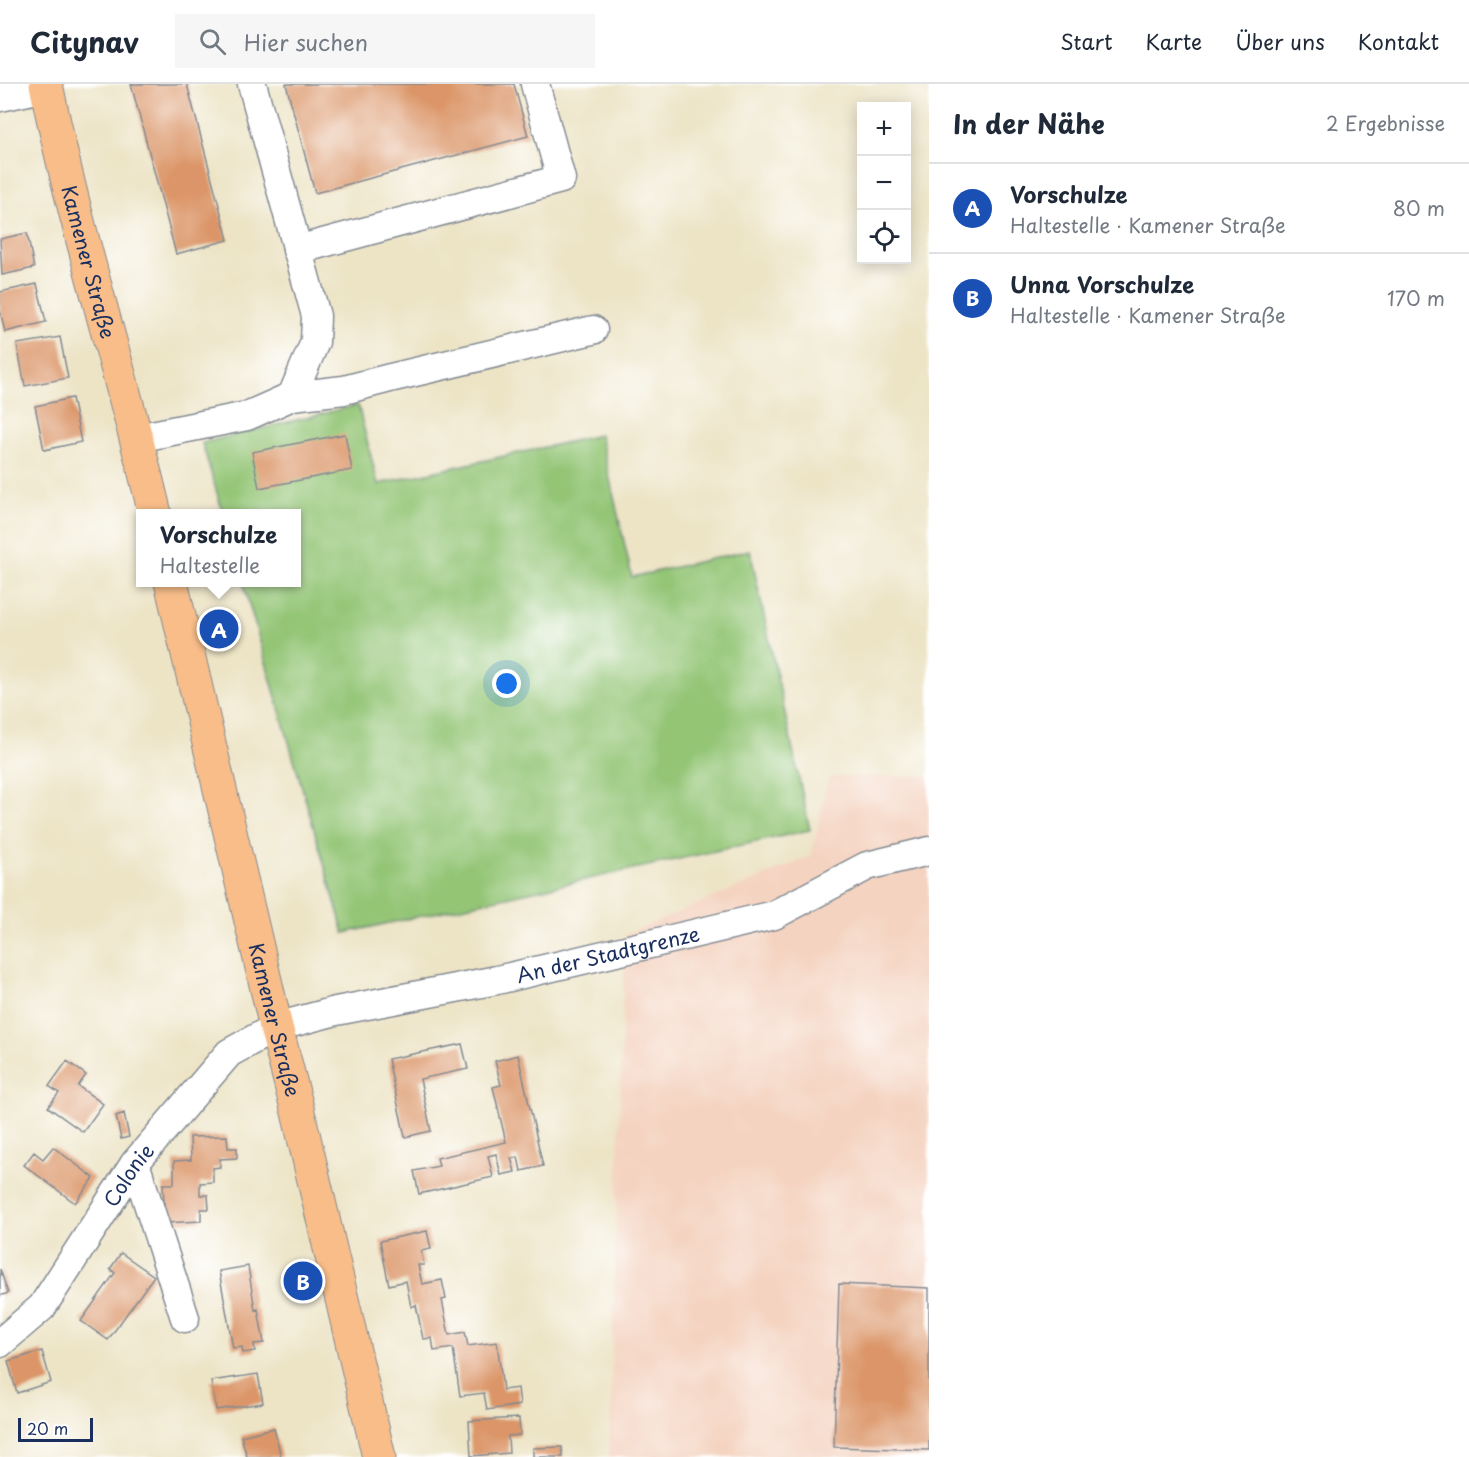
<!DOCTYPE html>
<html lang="de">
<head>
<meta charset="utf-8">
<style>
  :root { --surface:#fff; --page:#f6f6f7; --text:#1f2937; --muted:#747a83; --line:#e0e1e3; --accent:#2563eb }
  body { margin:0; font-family:"Playpen Sans",sans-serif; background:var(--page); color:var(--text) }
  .controls { position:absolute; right:18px; top:18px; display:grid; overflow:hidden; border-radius:0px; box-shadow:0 3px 15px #0003 }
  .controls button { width:54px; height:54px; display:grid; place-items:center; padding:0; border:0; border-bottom:2px solid var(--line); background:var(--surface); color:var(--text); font:30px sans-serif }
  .scale { position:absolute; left:18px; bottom:15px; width:75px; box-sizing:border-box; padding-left:6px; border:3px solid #1b2f5e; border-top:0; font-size:16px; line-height:21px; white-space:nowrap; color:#1b2f5e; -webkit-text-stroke:4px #fff; paint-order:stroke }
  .you { position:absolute; left:507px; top:600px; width:21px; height:21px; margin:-15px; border:4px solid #fff; border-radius:50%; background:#1a73e8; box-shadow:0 0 0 9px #1a73e833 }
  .badge { display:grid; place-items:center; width:39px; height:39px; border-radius:50%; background:var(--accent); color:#fff; font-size:20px; font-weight:700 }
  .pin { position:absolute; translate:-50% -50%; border:3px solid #fff; box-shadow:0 2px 6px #0006 }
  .popup { position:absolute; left:136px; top:425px; width:165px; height:78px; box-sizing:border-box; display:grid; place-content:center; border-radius:0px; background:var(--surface); filter:drop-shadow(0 2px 4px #0005); font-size:20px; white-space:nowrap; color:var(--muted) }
  .popup b { font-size:22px; color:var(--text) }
  .popup::after { content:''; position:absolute; left:50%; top:100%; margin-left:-12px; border:12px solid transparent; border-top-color:var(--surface) }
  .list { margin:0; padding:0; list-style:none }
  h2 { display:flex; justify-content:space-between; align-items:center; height:78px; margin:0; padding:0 24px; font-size:26px }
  h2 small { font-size:20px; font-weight:400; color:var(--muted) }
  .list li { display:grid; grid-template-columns:39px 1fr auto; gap:18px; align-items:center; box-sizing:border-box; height:90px; padding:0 24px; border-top:2px solid var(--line) }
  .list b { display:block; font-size:22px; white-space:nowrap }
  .list p { margin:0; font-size:20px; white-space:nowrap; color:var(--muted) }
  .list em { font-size:20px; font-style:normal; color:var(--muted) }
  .icon { flex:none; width:33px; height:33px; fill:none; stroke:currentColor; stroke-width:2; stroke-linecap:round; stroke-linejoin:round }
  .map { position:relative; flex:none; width:929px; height:1373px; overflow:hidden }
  header { display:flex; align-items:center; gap:36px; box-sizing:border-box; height:84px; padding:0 30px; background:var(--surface); border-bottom:2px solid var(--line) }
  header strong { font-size:28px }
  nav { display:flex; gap:33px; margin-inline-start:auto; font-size:21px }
  .search { width:420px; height:54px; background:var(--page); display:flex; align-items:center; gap:15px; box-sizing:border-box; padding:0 21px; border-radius:0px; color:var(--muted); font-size:22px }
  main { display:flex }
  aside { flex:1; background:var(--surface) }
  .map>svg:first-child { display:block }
</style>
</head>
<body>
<header>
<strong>Citynav</strong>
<div class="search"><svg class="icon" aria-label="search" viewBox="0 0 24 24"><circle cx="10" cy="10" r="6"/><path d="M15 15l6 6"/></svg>Hier suchen</div>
<nav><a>Start</a><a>Karte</a><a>Über uns</a><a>Kontakt</a></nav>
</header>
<main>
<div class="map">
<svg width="929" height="1373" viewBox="0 0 929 1373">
  <rect width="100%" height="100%" fill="#fff"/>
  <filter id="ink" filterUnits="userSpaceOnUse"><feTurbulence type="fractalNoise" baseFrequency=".0167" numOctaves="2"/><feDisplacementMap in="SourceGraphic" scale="12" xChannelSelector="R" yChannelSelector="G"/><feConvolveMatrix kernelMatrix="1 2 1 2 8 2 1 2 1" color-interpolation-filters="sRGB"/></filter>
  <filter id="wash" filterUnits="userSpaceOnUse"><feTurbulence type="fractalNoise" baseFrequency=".008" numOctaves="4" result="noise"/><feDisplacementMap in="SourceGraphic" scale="24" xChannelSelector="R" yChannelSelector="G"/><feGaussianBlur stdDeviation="1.35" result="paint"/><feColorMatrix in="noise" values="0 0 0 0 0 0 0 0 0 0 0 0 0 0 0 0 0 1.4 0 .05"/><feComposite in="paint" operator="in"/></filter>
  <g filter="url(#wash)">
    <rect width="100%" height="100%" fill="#ede4c6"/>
    <path fill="#f4d3c0" d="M929 692V1373H609L625 851 811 772 829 693Z"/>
    <path fill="#93c575" stroke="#577a6a" stroke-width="1.5" d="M358 321 378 400 600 351 632 493 750 466 810 746 344 849 243 499 297 498V430L223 429 202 359Z"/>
    <g id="blocks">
      <path fill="#db9567" d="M131 0H187L228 156 176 170Z
        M286 0H514L528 52 315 109Z
        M27 149 34 184 2 191 0 155Z
        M37 200 46 238 5 248 0 226V208Z
        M60 253 68 294 25 302 17 260Z
        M72 314 81 358 44 366 35 322Z
        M345 350 352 386 259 404 252 368Z
        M462 960 468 985 420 995 431 1047 405 1053 388 975Z
        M518 971 543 1082 521 1087 518 1073 511 1074 515 1088 501 1091 496 1070 488 1072 493 1093 419 1110 414 1087 439 1082 437 1074 506 1058 493 1003 501 1001 495 977Z
        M67 977 86 991 78 1002 103 1020 83 1048 48 1023 59 1009 49 1002Z
        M124 1029 129 1053 121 1055 116 1032Z
        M227 1052 228 1064H237V1074L220 1075V1083L213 1084V1098L200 1099V1111H208L209 1125H201V1137L165 1139 163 1100H174V1077L191 1076 190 1053Z
        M53 1063 94 1094 75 1119 24 1081 34 1068 43 1075Z
        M427 1147 431 1165 421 1167 424 1181H418L422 1200 442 1196 446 1215 442 1216 449 1251 465 1248 468 1262 497 1258 503 1306 518 1304 520 1321 487 1326 484 1309 460 1312 453 1264 434 1267 432 1254 423 1255 416 1221 411 1223 406 1197 389 1201 380 1157Z
        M121 1169 154 1192 108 1256 81 1237 115 1189 110 1185Z
        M248 1182 255 1226 258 1225 264 1259 254 1260 255 1267 243 1269 242 1263 233 1264 219 1187Z
        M0 1185 8 1209 0 1212Z
        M839 1200 929 1204V1366L834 1363Z
        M42 1267 51 1298 17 1309 8 1277Z
        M258 1290 263 1319 216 1326 211 1297Z
        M519 1334 520 1351 508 1352 509 1369 471 1372 469 1337Z
        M274 1344 281 1373H247L241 1352Z
        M562 1363 563 1373H533V1364Z"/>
    </g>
  </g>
  <g filter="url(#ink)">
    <use href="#blocks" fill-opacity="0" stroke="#848a92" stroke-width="1.5"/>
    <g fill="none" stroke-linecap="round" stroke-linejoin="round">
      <defs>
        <g id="minor">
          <path d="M0 13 46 3 44 0"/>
          <path d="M297 166 561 95 535 0"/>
          <path d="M292 312 344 306 390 294 593 246"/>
          <path d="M137 354 247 332 292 312 315 258 316 232 252 0"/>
          <path d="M135 1079 185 1234"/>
          <path id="s1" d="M0 1259 42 1223 135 1079 229 969 276 943 336 927 497 896 774 831 867 782 929 767"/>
        </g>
        <g id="major">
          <path id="s2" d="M46 0C75 145 121 286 155 430"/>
          <path id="s3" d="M171 498 276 943 297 1024 379 1373"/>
        </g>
      </defs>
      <use href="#minor" stroke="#848a92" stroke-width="31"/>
      <use href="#major" stroke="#848a92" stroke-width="35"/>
      <use href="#minor" stroke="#fff" stroke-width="28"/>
      <use href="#major" stroke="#f8bd89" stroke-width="33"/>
    </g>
  </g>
  <g text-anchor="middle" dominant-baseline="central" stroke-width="4.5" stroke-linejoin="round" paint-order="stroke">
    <g font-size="20" fill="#1b2f5e" stroke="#fff">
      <text stroke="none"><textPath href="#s2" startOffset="183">Kamener Straße</textPath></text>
      <text stroke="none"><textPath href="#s1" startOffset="765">An der Stadtgrenze</textPath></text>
      <text stroke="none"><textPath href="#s3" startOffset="450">Kamener Straße</textPath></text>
      <text stroke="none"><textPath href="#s1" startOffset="213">Colonie</textPath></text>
    </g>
  </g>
</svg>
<div class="controls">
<button>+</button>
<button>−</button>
<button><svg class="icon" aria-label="locate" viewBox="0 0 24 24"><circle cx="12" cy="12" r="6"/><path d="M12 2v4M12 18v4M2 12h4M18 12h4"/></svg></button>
</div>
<div class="scale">20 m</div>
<div class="you"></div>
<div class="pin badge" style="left:219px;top:545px;background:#1a4fb4">A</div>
<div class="popup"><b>Vorschulze</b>Haltestelle</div>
<div class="pin badge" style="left:303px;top:1197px;background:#1a4fb4">B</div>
</div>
<aside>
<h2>In der Nähe<small>2 Ergebnisse</small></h2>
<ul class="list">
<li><span class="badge" style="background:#1a4fb4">A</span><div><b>Vorschulze</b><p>Haltestelle · Kamener Straße</p></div><em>80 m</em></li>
<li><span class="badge" style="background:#1a4fb4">B</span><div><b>Unna Vorschulze</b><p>Haltestelle · Kamener Straße</p></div><em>170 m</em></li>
</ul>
</aside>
</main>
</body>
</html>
